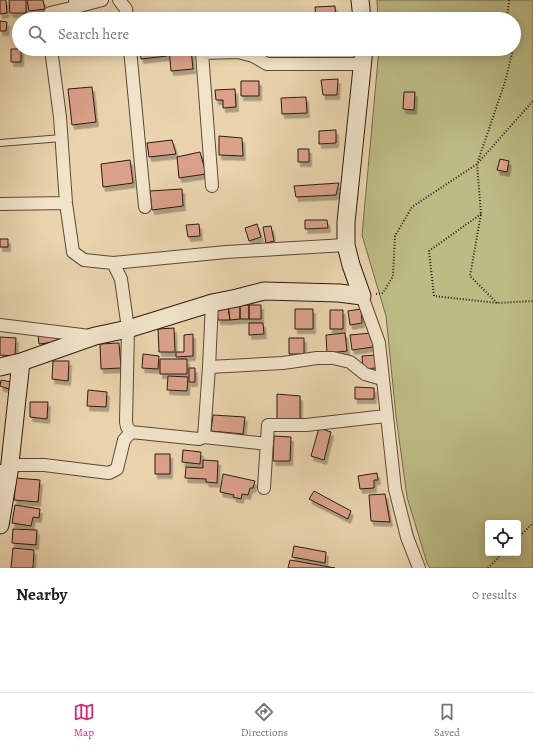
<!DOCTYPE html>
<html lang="en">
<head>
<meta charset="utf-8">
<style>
  :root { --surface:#fff; --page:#f2f2f2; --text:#202124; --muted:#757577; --line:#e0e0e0; --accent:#db2777 }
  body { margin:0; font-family:Alegreya,serif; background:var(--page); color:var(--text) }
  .controls { position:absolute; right:12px; bottom:12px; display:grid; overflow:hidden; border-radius:4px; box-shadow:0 2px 10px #0003 }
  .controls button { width:36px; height:36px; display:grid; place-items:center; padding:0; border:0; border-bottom:1px solid var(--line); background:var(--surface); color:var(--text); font:20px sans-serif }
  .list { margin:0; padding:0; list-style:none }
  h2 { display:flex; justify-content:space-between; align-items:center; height:52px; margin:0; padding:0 16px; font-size:17px }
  h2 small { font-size:13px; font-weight:400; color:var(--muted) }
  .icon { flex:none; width:22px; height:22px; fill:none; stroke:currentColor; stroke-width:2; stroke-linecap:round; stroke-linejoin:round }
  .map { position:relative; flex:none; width:533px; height:568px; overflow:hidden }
  .search { position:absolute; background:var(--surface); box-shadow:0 2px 10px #0003; left:12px; right:12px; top:12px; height:44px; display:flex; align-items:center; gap:10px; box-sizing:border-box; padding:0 14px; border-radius:22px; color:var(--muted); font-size:15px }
  .sheet { height:124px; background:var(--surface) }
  nav { display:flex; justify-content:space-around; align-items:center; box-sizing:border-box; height:56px; border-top:1px solid var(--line); background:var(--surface); font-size:11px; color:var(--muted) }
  nav a { display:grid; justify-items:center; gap:2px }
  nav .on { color:var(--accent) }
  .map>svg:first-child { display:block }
</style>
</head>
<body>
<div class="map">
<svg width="533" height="568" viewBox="0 0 533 568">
  <defs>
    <filter id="shadow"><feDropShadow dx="2.5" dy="4.5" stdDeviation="0" flood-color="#0004"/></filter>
  </defs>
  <rect width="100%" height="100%" fill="#e9d4ad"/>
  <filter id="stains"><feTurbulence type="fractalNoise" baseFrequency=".005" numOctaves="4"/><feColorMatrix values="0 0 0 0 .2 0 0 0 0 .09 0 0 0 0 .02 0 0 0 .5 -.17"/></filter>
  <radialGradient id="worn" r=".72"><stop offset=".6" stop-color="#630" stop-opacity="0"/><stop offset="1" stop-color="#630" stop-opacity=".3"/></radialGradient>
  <path fill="#bcbb86" stroke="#756b4a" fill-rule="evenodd" d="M377 0H533V568H430L427 563 407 497 396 416 386 316 362 235 379 49H514V19H378ZM488 523H518V553H488Z"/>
  <path fill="#dba18a" stroke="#2e1b0e" filter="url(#shadow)" d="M0 0H6L7 13 0 14Z
    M9 0H26V13H10Z
    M27 0H43L45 9 29 11Z
    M335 6 336 19H316L315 7Z
    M0 21 7 22 6 31H0Z
    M11 49H21V62H11Z
    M140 49H166L167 56 141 59Z
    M169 49H191L193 69 171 71Z
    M338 79 337 95H323L321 80Z
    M241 81H259V96H241Z
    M92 87 96 122 72 125 68 89Z
    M235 89 236 107 223 108V100H216L215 90Z
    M404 92H415L414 110 403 109Z
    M306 97 307 113 282 114 281 98Z
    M336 130V143L319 144V131Z
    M219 136 242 138 243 156 219 155Z
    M172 140 176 154 149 157 147 143Z
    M298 149H309V162H298Z
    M200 152 206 174 179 178 177 157Z
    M500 159 509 161 507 172 497 170Z
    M130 160 133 183 103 187 101 164Z
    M339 183 336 195 296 197 294 186Z
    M182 189 183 206 152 210 150 191Z
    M305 220H327L328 228 305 229Z
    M199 224 200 236 188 237 186 225Z
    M257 224 261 237 249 241 245 228Z
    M271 226 274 241 266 243 263 227Z
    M0 239H8V247H0Z
    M240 305H249V319H240Z
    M240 305V319L230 320 228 306Z
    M249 305H261V319H249Z
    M228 306 230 320H218L217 307Z
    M295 309H313V329H295Z
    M361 309 362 323 350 325 348 311Z
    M330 310H343V329H330Z
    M249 323H263L264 334 249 335Z
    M174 328 175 352H159L158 329Z
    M345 333 347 351 327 353 326 335Z
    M371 333 373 347 352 350 350 335Z
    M193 334V356L176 357V352H184V335Z
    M38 335 66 337 62 341 39 344Z
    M0 337 16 338 15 356 0 355Z
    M289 338H304V354H289Z
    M119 343 121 368 101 369 100 344Z
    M143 354 159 356 158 369 142 368Z
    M376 355V368L363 369 362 356Z
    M160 359H187V374H160Z
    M53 361H69L68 381 52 379Z
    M189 368H195V382H189Z
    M168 376 188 377 187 391 167 390Z
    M1 380 11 382 9 389 0 386Z
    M355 387 374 388V399H355Z
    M88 390 107 392 106 407 87 406Z
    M277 394 300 396V419L277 420Z
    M30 402H48L47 419 30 417Z
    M213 415 245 417 243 434 211 431Z
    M319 428 331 432 324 460 311 456Z
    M274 436 291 437 290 461H273Z
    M183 450 201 452 200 464 182 462Z
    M155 454H170V474H155Z
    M203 460 218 461 217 483 206 482V479L185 478 186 467 203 468Z
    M377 473 378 480H374V488L360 489 358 476Z
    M223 474 255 481 253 488H250L248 495 242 494 241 499 233 497 234 495 220 492Z
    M16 478 40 480 38 502 14 500Z
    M314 491 351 511 348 519 309 499Z
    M385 494 390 522 371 521 369 495Z
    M15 505 40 509 39 518 33 517 31 526 12 523Z
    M13 529 37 530 36 545 12 543Z
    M294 546 326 552 325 563 292 557Z
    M13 548 34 550 33 568H11Z
    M290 560 335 568H288Z"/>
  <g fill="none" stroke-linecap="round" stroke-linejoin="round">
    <defs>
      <path id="lane" d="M0 143 62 138"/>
      <path id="street" d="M119 0 126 9 127 19
        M76 7 102 0
        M47 19 50 13 76 7 75 0
        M51 49 60 117 66 203 73 252 84 260 113 263
        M130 49 145 207
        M212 186 202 53 238 52 253 56 267 64H363
        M0 204 66 203
        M362 296 379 343 395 489 407 537 419 568
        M0 325 90 336
        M209 367 283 363 317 358H333L350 362 365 374 382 379
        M204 437 209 367 212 303
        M267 444 204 437 199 439 131 432 127 427 126 422 128 329 121 279 113 263 226 252 346 245
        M0 471 9 472 15 465H44L109 473 117 469 124 440 131 432
        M264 488 268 425H306L386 416"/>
      <path id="secondary" d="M360 0 362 19
        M0 367 21 362 95 336 128 329 212 303 237 298 264 291 339 293 362 296 351 265 346 245V222L364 49
        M0 525 9 472 21 362"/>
    </defs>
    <use href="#lane" stroke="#5d4936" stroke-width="8"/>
    <use href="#street" stroke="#5d4936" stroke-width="14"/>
    <use href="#secondary" stroke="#2e1b0e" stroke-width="19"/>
    <path stroke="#2e1b0e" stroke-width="2" stroke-dasharray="1 2" stroke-linecap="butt" d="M507 19 509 0
      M481 214 429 251 434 296 497 303 533 301
      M376 294 383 293 393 276 395 236 412 207 477 164 533 101
      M497 303 470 276 481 214 477 164 505 82 512 53 511 49
      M518 538 533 523
      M488 568 503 553"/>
    <use href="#lane" stroke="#f1e3ca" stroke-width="6"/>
    <use href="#street" stroke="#f1e3ca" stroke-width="12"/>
    <use href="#secondary" stroke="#f1e3ca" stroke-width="17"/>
  </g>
  <rect width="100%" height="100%" filter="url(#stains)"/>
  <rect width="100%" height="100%" fill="url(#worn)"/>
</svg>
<div class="controls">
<button><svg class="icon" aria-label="locate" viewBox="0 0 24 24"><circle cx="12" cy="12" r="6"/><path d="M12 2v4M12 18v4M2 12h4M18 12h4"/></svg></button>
</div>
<div class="search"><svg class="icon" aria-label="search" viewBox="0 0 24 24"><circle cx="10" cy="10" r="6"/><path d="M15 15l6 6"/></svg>Search here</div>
</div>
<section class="sheet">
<h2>Nearby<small>0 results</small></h2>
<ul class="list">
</ul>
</section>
<nav>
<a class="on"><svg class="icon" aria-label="map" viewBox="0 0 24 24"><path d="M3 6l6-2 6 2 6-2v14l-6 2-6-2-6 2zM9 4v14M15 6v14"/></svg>Map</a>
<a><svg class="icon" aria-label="directions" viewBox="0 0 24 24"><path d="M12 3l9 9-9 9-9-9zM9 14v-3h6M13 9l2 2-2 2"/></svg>Directions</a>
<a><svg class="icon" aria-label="saved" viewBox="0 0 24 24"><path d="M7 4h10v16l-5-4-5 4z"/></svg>Saved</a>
</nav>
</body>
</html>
